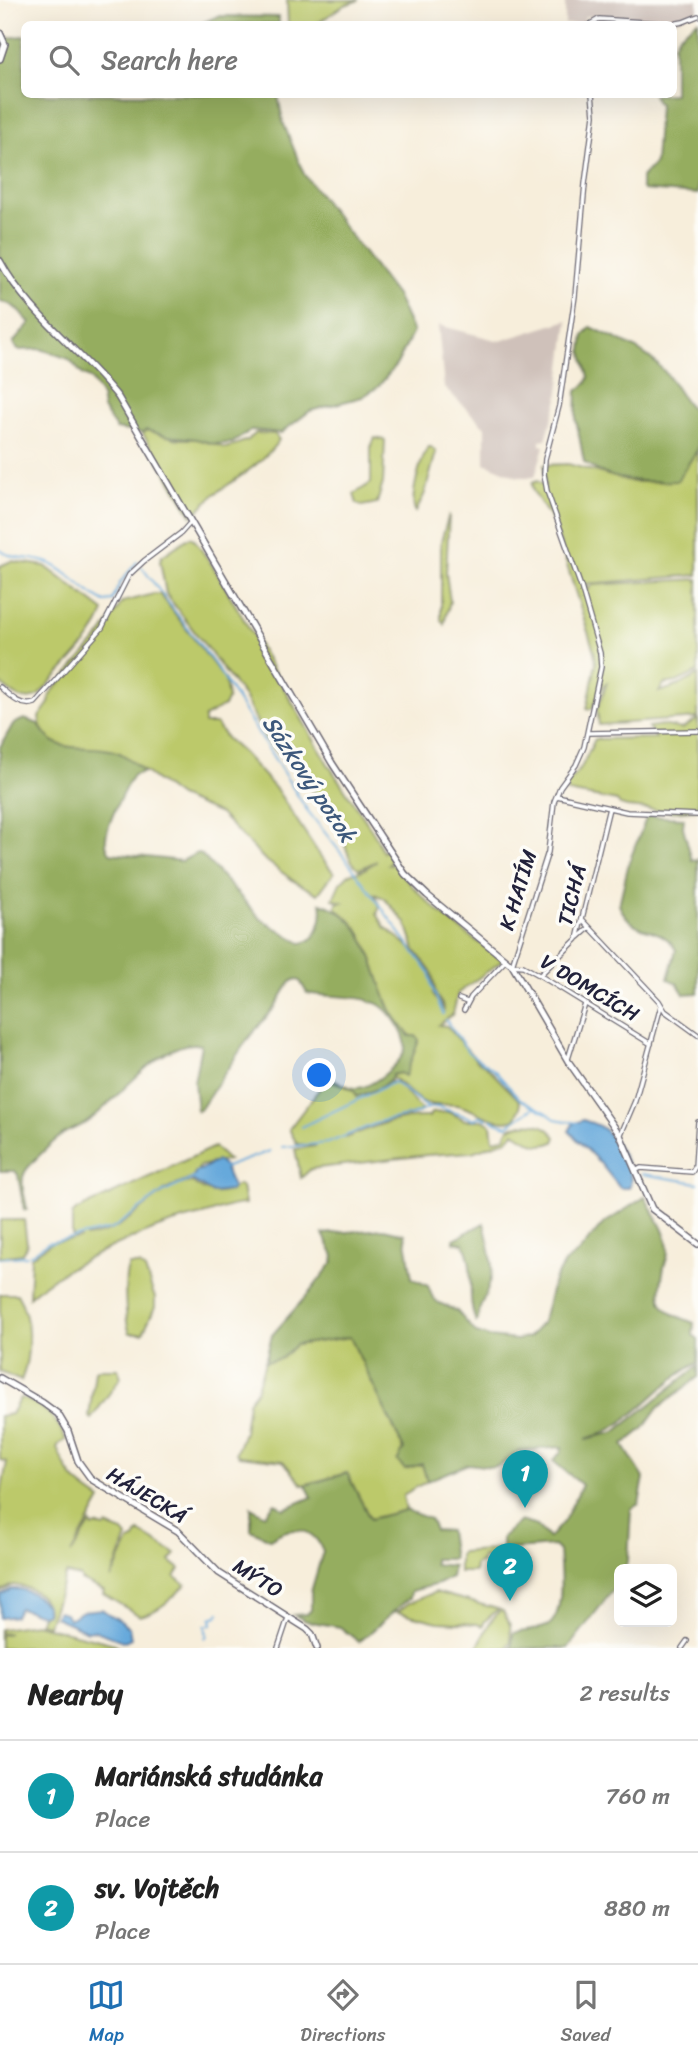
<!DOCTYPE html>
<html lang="en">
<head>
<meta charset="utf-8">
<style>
  :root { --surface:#fff; --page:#f2f2f2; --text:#222; --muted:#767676; --line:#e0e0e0; --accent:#1f6fb2 }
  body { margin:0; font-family:Sriracha,sans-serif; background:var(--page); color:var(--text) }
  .controls { position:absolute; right:21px; bottom:21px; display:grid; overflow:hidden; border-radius:10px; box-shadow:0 7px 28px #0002 }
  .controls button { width:63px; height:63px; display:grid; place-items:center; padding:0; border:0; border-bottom:2px solid var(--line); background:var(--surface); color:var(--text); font:35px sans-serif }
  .you { position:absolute; left:320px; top:1076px; width:24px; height:24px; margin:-18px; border:5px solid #fff; border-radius:50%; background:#1a73e8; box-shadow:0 0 0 10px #1a73e833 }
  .badge { display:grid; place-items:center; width:46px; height:46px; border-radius:50%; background:var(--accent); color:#fff; font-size:23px; font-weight:700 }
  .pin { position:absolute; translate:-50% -58px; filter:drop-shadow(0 2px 4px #0008) }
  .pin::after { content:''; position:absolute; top:37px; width:24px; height:21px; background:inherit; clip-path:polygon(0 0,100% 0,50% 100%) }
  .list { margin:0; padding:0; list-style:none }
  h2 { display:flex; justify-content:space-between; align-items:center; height:91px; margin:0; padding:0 28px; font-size:30px }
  h2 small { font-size:23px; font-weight:400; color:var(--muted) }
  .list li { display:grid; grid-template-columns:46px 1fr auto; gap:21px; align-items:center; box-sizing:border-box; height:112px; padding:0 28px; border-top:2px solid var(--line) }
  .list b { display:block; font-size:26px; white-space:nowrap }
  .list p { margin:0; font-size:23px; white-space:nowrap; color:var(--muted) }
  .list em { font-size:23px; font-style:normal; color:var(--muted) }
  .icon { flex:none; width:38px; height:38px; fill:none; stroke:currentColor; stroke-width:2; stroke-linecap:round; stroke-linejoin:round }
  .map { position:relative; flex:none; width:698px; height:1648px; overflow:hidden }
  .search { position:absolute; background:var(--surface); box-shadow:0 7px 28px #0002; left:21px; right:21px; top:21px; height:77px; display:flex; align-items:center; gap:18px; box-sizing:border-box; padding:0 24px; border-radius:10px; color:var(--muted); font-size:26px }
  .sheet { height:315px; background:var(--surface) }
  nav { display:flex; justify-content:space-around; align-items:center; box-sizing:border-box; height:98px; border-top:2px solid var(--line); background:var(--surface); font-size:19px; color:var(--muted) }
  nav a { display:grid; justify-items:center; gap:4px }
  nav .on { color:var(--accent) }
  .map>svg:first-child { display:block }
</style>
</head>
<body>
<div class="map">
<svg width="698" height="1648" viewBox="0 0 698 1648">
  <rect width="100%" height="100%" fill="#fdfcf7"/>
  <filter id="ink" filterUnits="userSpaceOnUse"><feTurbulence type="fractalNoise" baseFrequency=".0143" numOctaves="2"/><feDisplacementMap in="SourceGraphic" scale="14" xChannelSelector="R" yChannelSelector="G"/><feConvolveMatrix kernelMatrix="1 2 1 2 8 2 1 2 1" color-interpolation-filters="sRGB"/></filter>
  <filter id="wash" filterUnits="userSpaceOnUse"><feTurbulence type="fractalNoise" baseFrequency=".00686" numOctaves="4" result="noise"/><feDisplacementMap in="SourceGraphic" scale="28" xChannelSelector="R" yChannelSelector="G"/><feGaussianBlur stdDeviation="1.57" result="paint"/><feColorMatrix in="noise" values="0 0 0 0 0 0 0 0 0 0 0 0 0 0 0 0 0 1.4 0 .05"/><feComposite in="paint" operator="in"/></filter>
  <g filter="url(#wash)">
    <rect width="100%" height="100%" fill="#f7eedb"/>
    <path fill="#cfc1ba" d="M565 0H698V10L675 21 585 16 584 24H565Z
      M568 320 558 399 546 439 540 440V445L544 446 535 477H518L485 463V427L444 387 438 325 500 341Z"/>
    <path fill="#bcc96a" stroke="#6f7652" stroke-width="2" fill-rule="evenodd" d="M287 0H359L345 5 316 24H288Z
      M146 430 178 439H197L226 448 248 440 256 433 275 434 279 440C263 463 239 477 216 493 207 500 201 509 192 516L143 434Z
      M375 438 385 440 383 483 377 503 362 506 357 504 354 494 371 483V447Z
      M428 447H431L436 452 425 493 416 512C408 501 421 459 428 447Z
      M698 449V575L586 584 588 590 592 585 698 579V672L677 682 664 684 659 692 680 685 698 675V718L599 725 597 709 607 683 603 686 592 709H587L596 663 594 651 554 524 533 491 532 483 537 481 545 486 544 465 568 464 633 482 676 481Z
      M449 514 446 573 450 601 444 624 441 620V542Z
      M190 537 194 539 214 568 328 764 374 833 383 852 385 849 393 858 388 865H395C423 904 464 932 503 960L458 993 453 1014 439 1025 447 1026 477 1061 485 1065 519 1100C522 1107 519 1112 515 1119 495 1127 475 1108 456 1105 444 1103 434 1108 423 1102 410 1096 404 1084 392 1078V1075L400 1073 405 1075 419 1040C385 1026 379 966 362 936 356 924 346 917 336 908L337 903 342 902 333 899 340 883 349 874 363 870 377 861 359 869C345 859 346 838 336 824 329 814 317 804 315 791L305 786 287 760 273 748 265 738 244 697 166 594 160 561 162 556ZM374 894 384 898 406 923 415 950 432 973 436 995 444 1007V1010L434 996 431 976 427 967 411 948 385 927 377 914 380 906Z
      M11 561 45 566 104 611C94 643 61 670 39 695 23 705 13 694 0 683V566Z
      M154 594H160L225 680 228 699 224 706 204 717V724H216L227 739 243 753 277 790 321 857 334 873 318 894 295 882 264 859 220 814 179 797 120 753 61 746C47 740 41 733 39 717L49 703 50 694 102 634 122 602Z
      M698 719V809L675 812 627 807 620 805 617 801 567 792 566 786 582 766 595 739 656 738 648 727 662 725 682 729Z
      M331 1080C350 1088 368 1100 386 1082H396L422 1110 418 1113 373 1125 345 1138C373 1127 398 1116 429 1117L431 1113 449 1112 465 1120H483L491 1125 493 1140 504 1138 509 1128C527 1121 544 1121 556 1137L554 1142C538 1150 528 1141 514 1132L507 1140 472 1152 427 1155 318 1168 311 1169 301 1178 295 1149 316 1146 297 1144 289 1129 324 1083Z
      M214 1147 228 1160 200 1166 193 1178 167 1189 122 1223 106 1232 85 1237C133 1232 153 1185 192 1182 210 1196 220 1197 238 1185L242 1187 245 1204C228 1204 214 1213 198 1216 151 1227 64 1264 29 1297L31 1257 52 1242 81 1238 72 1236V1215L77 1210Z
      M0 1220H24L27 1244 22 1254 0 1257Z
      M129 1265H139L145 1270 155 1298V1307L143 1333H130C125 1323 123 1274 129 1265Z
      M0 1294H17C32 1318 31 1355 21 1381L0 1372Z
      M350 1337 404 1449 422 1464 427 1481 403 1495 406 1510 370 1519 347 1473 303 1485 283 1461 239 1456 236 1453 244 1432 248 1402 256 1391 265 1362 282 1358 295 1345Z
      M99 1369H118L121 1377 91 1419 89 1417 95 1371Z
      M20 1398C42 1403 58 1419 66 1440L59 1444 57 1448C69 1478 75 1483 101 1500L71 1554 91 1523 93 1527 96 1525 104 1528 107 1526 123 1532 127 1537 111 1579 129 1541 135 1539 139 1532 176 1554 170 1561 180 1569 175 1577 186 1585C173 1597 159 1612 140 1616L103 1594 104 1591 81 1580V1577L66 1574 48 1625 39 1623 42 1616 47 1613C46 1594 30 1587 13 1585L0 1592V1499L7 1462 0 1460V1416L11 1414Z
      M498 1549V1557L482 1558V1562L475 1565 474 1572H459V1554L462 1552Z
      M435 1592 498 1609 484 1622 483 1626 477 1624 438 1622 397 1612 409 1603Z
      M500 1610 503 1611 510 1625 511 1641 506 1648H477L490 1622Z
      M35 1624 115 1644 121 1648H0V1635L9 1633 0 1634V1629Z"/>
    <path fill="#95ad5e" stroke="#5c684c" stroke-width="2" d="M218 16 279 17V24H200Z
      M698 20V194L643 190 641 186V178L655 163 659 106 653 95 674 94V44L679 35Z
      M24 36V94L278 95 283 122 304 174 397 297 413 332 397 364 378 387 362 397 310 411 281 433 252 430 232 443 214 444 196 439 167 436 146 430 143 433 116 429 103 409 101 395 90 378 83 375 69 359 41 349 18 350 13 343 30 323C20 312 16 305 0 301V39Z
      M591 327C615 339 642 348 661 368 676 382 680 400 698 415V449L677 481C643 482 611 483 584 462L576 419 577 391 587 383 589 377 582 351 584 335Z
      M24 719 39 724C56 760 87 741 117 752 127 755 136 765 144 772L133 775C125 787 104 829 106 843 106 847 108 849 110 853L182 861 197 853 201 854 261 919 301 943C318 942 324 917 321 903 370 919 372 968 390 1009 395 1018 403 1027 409 1036H416L419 1040 405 1076 400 1073 392 1075V1078L380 1088 356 1097 355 1092C342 1084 334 1080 319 1081L325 1074C334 1079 345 1087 355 1088 371 1089 401 1064 405 1049 408 1035 390 1011 378 1004 357 994 329 998 307 993L300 981 296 979 290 982 275 1007 247 1040 200 1110 197 1111 194 1082 201 1045C163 1035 115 1104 87 1122 80 1127 71 1129 63 1134 54 1141 30 1163 25 1172 19 1182 26 1199 27 1210H24L18 1175 15 1171H0V747L13 724Z
      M647 816 684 818 683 827 692 860 698 859V993L684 994 677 983 668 979 676 950C659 921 635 940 619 905L629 862Z
      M645 1197C653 1214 668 1231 668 1251 668 1256 665 1262 664 1267 657 1305 657 1309 694 1323L693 1335 698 1339V1363C665 1379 643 1411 611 1429 604 1433 594 1436 586 1439L615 1432 698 1366V1377L658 1408 643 1429 623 1445 644 1478 639 1504 631 1509 628 1561 624 1569H619V1580L616 1586 568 1648H509L512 1645 513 1633C524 1631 537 1630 547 1626 566 1616 560 1568 559 1551L554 1546 502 1550V1537L520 1521 537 1526 549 1538 564 1521 582 1485 553 1461 561 1452 562 1447 519 1451 501 1465 492 1467 468 1464 427 1481 422 1464 405 1469 397 1461 404 1449 350 1337 295 1345 282 1358 265 1362 272 1335 309 1293 333 1262 334 1256 323 1234 384 1229 405 1234 412 1278 428 1286 432 1296 437 1302 457 1311 476 1333 489 1337 517 1340 529 1337 542 1323 554 1280 564 1263 578 1253 603 1224Z
      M484 1223C488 1241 494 1260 491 1278 489 1293 478 1303 478 1320L476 1322C465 1296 477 1268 463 1243L454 1242V1239Z
      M347 1473 370 1519 406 1510 430 1519 435 1530 449 1531 453 1559H434V1564L453 1566 451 1577 438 1584 411 1591 410 1598C392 1611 377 1628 359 1642L340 1627 306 1621 294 1615 307 1614 311 1610V1592L323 1551C313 1526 290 1525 270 1539L251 1530V1507L265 1515 275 1503 284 1509 312 1497 306 1485Z"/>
    <path fill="#66a9db" stroke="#44668b" stroke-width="2" d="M583 1120C588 1122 594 1123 599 1126 613 1133 637 1172 629 1188H620L600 1163 569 1131 573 1124Z
      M217 1161 224 1166 233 1187 230 1191 213 1193 192 1180 196 1172Z
      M12 1589C27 1588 36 1595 46 1605V1613L42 1615 19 1608 15 1616 0 1618V1595Z
      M102 1609C108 1616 119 1617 125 1625L129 1627 131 1639 125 1642 93 1630 87 1631 55 1617 58 1611 65 1613 69 1619 83 1611Z"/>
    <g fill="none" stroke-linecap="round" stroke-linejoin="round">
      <path stroke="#66a9db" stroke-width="2" d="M0 550C14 561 33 556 49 563 70 572 84 592 105 602L112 601 120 583 137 562
        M141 566 217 668 307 810 349 863 430 974 432 987 443 1014
        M446 1020 469 1053 494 1070 520 1099 547 1113 555 1119 578 1123
        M491 1120 507 1126 533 1108
        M301 1127 394 1082 427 1107
        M282 1147 328 1143 382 1121 412 1115 428 1108 438 1107 474 1119 480 1116 487 1119
        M223 1168 270 1151
        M642 1174 698 1183
        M30 1255 47 1243 112 1229 162 1193 194 1178
        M0 1258 27 1256
        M205 1638 207 1635 205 1626 212 1624 211 1618 217 1616 219 1613"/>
    </g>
  </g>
  <g filter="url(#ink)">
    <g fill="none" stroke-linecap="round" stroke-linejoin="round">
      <defs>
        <path id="street" d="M590 24 599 19 672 24 683 22 698 16
          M592 94 594 115 585 184 575 296 559 406 545 459 544 474 547 491 581 587 600 653 601 667 584 747 576 765 560 787 554 802 548 852 512 965 523 966 539 975 651 1044
          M0 687C10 696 21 708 35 703L102 628 129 575 144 561 181 533 190 523
          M588 733 698 731
          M557 796 627 812 698 815
          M582 919 659 1001 665 1011 698 1035
          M579 937 589 928
          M540 975 577 939 609 808
          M459 999 467 1002
          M464 1010 471 997 505 961
          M568 1059 585 1004
          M621 1134 635 1101 661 1006
          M635 1171 641 1168 692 1172 695 1167 698 1122
          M278 1648 288 1618
          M682 1648 687 1641"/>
        <path id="secondary" d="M0 33 5 44 0 59
          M0 261C29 315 81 350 118 397L332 763 405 874 427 895 512 965 568 1061 620 1135 652 1209 698 1244
          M0 1378 43 1403 58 1414 68 1431 78 1461 91 1479 178 1531 219 1573 307 1629 312 1634 317 1648"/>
      </defs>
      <use href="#street" stroke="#6d6973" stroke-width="6"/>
      <use href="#secondary" stroke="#6d6973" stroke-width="8"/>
      <use href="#street" stroke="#fff" stroke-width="3.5"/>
      <use href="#secondary" stroke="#fff" stroke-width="5"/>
    </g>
  </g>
  <g text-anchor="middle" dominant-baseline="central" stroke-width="7" stroke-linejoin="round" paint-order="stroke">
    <g font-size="21" fill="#22223b" stroke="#fdfcf7">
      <text transform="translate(518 890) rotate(-73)">K HATÍM</text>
      <text transform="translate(572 895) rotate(-76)">TICHÁ</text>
      <text transform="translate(590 988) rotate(31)">V DOMCÍCH</text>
      <text transform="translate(147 1495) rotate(31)">HÁJECKÁ</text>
      <text transform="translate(258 1578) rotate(32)">MÝTO</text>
    </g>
    <g font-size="23" font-style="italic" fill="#3d587b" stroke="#fdfcf7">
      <text transform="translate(309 779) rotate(56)">Sázkový potok</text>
    </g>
  </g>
</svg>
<div class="controls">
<button><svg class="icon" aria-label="layers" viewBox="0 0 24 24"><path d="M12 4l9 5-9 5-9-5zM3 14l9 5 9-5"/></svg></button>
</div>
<div class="you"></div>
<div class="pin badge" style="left:525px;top:1508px;background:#0f9aa8">1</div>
<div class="pin badge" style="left:510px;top:1601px;background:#0f9aa8">2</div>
<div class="search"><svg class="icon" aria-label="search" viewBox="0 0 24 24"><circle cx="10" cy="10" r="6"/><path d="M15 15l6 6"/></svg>Search here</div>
</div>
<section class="sheet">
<h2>Nearby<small>2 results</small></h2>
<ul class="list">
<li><span class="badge" style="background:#0f9aa8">1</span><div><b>Mariánská studánka</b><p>Place</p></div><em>760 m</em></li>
<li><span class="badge" style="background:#0f9aa8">2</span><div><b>sv. Vojtěch</b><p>Place</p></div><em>880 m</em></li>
</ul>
</section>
<nav>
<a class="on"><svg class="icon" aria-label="map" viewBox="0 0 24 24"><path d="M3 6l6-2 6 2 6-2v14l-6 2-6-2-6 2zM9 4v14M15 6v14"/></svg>Map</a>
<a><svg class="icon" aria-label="directions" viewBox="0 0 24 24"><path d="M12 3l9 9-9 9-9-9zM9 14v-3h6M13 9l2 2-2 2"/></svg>Directions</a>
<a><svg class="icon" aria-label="saved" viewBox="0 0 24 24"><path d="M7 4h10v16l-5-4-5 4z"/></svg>Saved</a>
</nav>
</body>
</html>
